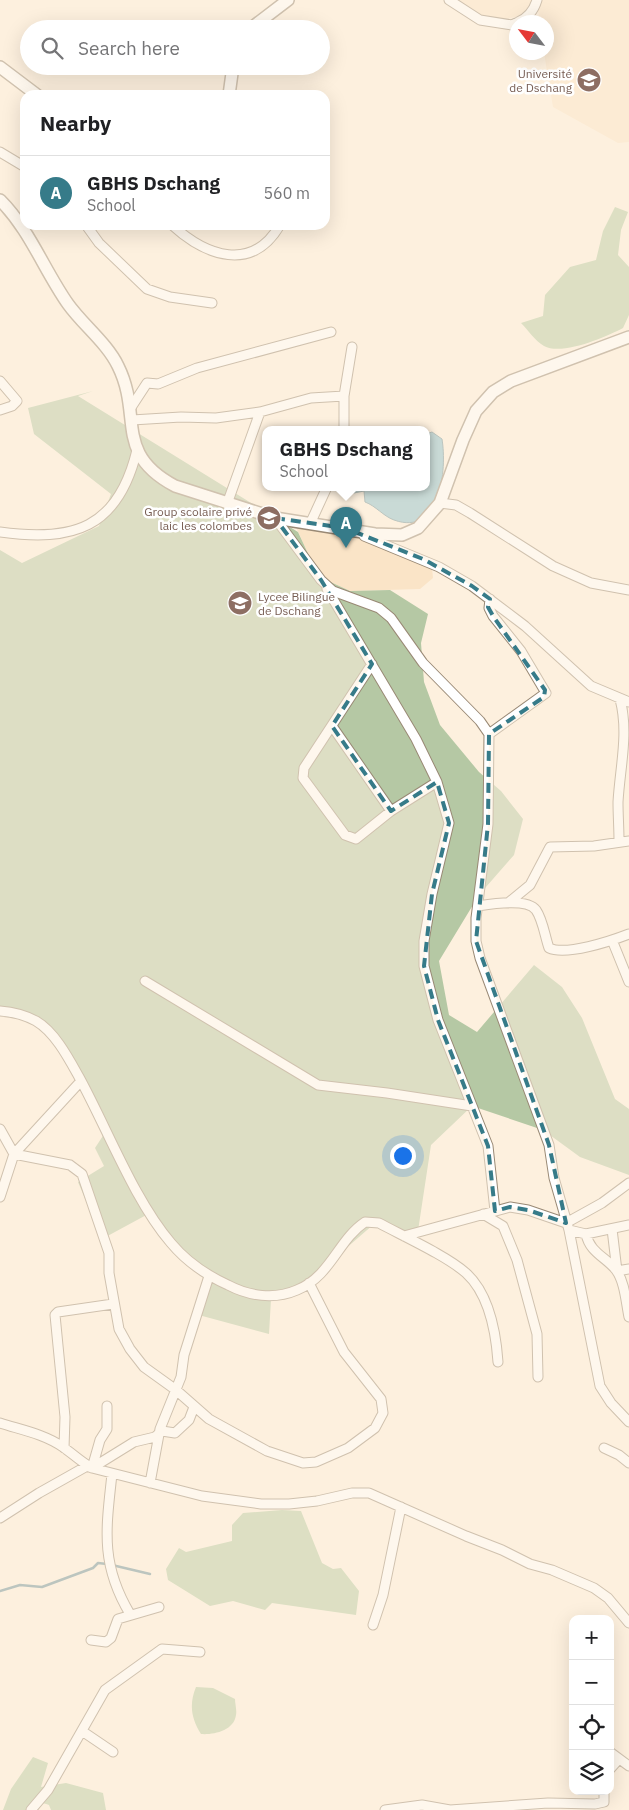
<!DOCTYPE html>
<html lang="en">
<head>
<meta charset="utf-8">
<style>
  :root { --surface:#fff; --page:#f2f2f2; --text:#202124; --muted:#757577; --line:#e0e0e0; --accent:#367b89 }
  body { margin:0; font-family:"IBM Plex Sans",sans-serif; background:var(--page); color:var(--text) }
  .controls { position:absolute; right:15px; bottom:15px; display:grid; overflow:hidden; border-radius:10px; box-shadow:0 5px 20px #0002 }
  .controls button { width:45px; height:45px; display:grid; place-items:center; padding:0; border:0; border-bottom:1px solid var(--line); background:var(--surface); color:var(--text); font:25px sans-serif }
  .compass { position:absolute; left:509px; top:15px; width:45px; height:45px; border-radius:50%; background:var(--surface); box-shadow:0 5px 20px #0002; rotate:302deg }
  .you { position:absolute; left:402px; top:1155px; width:18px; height:18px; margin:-12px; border:4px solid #fff; border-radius:50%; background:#1a73e8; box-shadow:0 0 0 8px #1a73e833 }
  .badge { display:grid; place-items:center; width:32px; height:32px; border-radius:50%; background:var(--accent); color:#fff; font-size:16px; font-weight:700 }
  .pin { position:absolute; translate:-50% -41px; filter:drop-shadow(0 1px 2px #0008) }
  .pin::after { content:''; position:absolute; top:26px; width:18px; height:15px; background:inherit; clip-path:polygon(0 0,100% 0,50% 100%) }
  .popup { position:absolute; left:262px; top:426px; width:168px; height:65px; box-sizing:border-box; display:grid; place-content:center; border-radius:10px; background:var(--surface); filter:drop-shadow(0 1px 4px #0005); font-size:16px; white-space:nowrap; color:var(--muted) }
  .popup b { font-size:19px; color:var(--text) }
  .popup::after { content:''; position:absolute; left:50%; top:100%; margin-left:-10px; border:10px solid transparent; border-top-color:var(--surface) }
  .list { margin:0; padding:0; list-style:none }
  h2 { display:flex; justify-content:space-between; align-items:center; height:65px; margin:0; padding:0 20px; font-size:21px }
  h2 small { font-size:16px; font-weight:400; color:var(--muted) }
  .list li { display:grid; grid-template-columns:32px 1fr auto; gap:15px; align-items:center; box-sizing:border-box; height:75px; padding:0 20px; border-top:1px solid var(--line) }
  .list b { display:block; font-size:19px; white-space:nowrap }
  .list p { margin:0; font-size:16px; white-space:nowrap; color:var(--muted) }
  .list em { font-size:16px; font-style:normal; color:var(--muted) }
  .icon { flex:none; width:28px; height:28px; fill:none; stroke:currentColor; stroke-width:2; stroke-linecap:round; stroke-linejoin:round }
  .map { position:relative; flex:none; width:629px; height:1810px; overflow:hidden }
  .search { position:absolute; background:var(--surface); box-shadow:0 5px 20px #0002; left:20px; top:20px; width:310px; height:55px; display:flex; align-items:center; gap:12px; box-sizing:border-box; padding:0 18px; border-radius:28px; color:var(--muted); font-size:19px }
  .panel { position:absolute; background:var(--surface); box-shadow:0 5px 20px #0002; left:20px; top:90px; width:310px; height:140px; border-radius:15px }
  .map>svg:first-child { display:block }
</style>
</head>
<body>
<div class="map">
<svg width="629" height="1810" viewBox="0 0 629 1810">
  <rect width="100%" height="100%" fill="#fdf0de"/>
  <path fill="#fae4c7" d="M454 0H535L524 15 497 21 465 9Z
    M536 0H629V142L618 143 553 107 544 53 546 52V22H540Z
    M296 527 346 530 432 568 433 578 420 589 350 591 324 579 311 560Z"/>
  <path fill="#b5c8a4" d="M93 391 78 396 298 532 311 560 324 579 350 591 390 590 428 614 421 643 424 682 440 725 479 772 501 791 523 819 514 855 479 895 439 961 449 1015 477 1032 534 965 562 987 582 1018 615 1099 629 1109V1175L580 1157 543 1130 472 1106 431 1145 416 1244 374 1224 344 1250 312 1288 283 1299H271L269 1334 195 1314 211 1278 184 1256 150 1213 102 1239 78 1182 104 1166 95 1148 108 1128 45 1028 17 1013 0 1012V550L22 563 99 526 111 494 34 434 28 408Z"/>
  <path fill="#b5caa2" d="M615 207 628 212 621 230 618 255 629 267V315L623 328C606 337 562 356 544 346 535 341 528 330 521 323L543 316 545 295 570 267 596 260 603 231Z
    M282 1510 301 1511 322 1563 333 1569 341 1568 359 1591 356 1615 272 1603 265 1610 233 1601 210 1606 168 1580 166 1569 179 1548 186 1552 232 1541V1525L243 1513Z
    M196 1687 213 1688 235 1699C235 1704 237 1710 236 1715 234 1731 213 1735 201 1734 191 1718 189 1704 196 1687Z
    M33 1757 48 1763 41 1787 66 1783 103 1793 106 1810H51L49 1805C40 1801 37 1804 30 1810H3L11 1789Z"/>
  <path fill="#89becd" stroke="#6e9199" d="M432 432 442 439C447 469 441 537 394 520 383 516 376 506 365 502L364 491 354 493 341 487H426V434Z"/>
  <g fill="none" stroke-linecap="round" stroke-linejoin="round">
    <path stroke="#6e9199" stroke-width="2.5" d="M112 1565 150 1574
      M0 1591 20 1585 42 1587 93 1568 98 1563 107 1564"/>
    <defs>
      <path id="street" d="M449 0 480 20 512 25 516 23
        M518 22C528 18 534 10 537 0
        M0 152 25 167
        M86 225 99 243 147 289 170 297 212 303
        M172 225C206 256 252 273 280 225
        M0 381 17 401 12 406 0 410
        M130 409 147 383 158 384 197 368 331 332
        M132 420 181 417 216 418 260 412 311 398 344 396
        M344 429V396L352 347
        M440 503 456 505 470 513 553 566 591 583 629 590
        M227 504 260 412
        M275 518 321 580 333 591 379 608 391 618 423 663 480 721 489 734 488 824 476 918V941L480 958 549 1145 554 1178 569 1230 586 1234 629 1225
        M310 524 327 487
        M0 532C73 542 118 529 137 450
        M364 536 439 567 472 586 525 626 591 686 629 702
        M327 589 416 739 437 782 449 823 432 894 424 941V966L438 1020 488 1146 495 1211
        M372 664 304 768 303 778 345 835 356 839 391 811 437 782
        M332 726 391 811
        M489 734 546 693 521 651 493 616 489 608 490 599
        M619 841C619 828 618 815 618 802 620 767 629 733 620 699
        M508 903 530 885 550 847 594 846 629 841
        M478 906C491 904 527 898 536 910 543 920 545 937 549 948 566 956 611 941 629 934
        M612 940 629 982
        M145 981 318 1085 387 1093 472 1106
        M0 1011C13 1012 25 1015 36 1021 55 1032 69 1059 79 1077 107 1128 134 1200 171 1243 186 1261 206 1275 228 1285 249 1296 274 1300 297 1290 331 1276 338 1240 365 1222L379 1223C403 1236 447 1256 466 1273 489 1294 496 1333 498 1362
        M0 1129 14 1154 70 1165 82 1174 109 1253V1273L119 1329 130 1349 144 1367 176 1390 209 1419 267 1451 303 1463 316 1462 348 1448 375 1428 383 1413 381 1399 344 1352 309 1283
        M0 1197 14 1154 81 1081
        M483 1214 503 1226 517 1260 537 1334 538 1377
        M612 1229 617 1271 629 1269
        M569 1230 600 1386 611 1403 629 1422
        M586 1234C590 1253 606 1257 616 1270 625 1282 626 1303 629 1317
        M404 1236 510 1207 528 1210 566 1223 602 1203 629 1183
        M107 1406V1429L100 1440 92 1468 134 1442 155 1437 162 1431 175 1433 189 1420 194 1407
        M0 1423C22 1430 44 1434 63 1447 73 1454 81 1462 92 1468L202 1496 261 1504H289L317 1501 352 1493H369L466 1536 502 1550 530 1564 552 1570 594 1588 608 1598 629 1623
        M64 1448 65 1417 55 1315 58 1312 113 1304
        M604 1448 619 1455 629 1463
        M112 1474C106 1529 100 1564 130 1614
        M150 1483 160 1429 181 1377 184 1355 209 1276
        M0 1518 39 1493 87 1466 92 1468
        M373 1625 383 1595 401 1507
        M91 1640 106 1642 111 1638 118 1619 159 1607
        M82 1731 113 1752
        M610 1752 629 1766
        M610 1769 619 1759
        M31 1810 48 1790 105 1690 162 1649 200 1652
        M385 1810 422 1805 450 1810 548 1803 595 1804 604 1802V1791"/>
      <path id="secondary" d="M250 29 288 0
        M0 67 37 95
        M229 95 233 66
        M0 200C30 230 44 270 68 304 83 325 107 343 118 366 143 416 113 453 175 486L275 518 375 534 402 535 418 528 440 503 463 440 476 411 493 392 511 381 629 337"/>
    </defs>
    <use href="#street" stroke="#998975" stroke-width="11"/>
    <use href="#secondary" stroke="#998975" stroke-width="14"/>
    <use href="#street" stroke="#fff" stroke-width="9"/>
    <use href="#secondary" stroke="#fff" stroke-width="11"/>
  </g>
  <path d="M0 0H629V1810H0ZM275 518 345 528 423 559 472 586 490 599 488 607 493 616 545 690 544 697 489 734 488 824 476 941 549 1145 566 1223 528 1210 510 1207 495 1211 488 1146 438 1020 424 966 432 894 449 823 437 782 391 811 332 726 372 664 321 580Z" fill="#fdf0de" fill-opacity=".55" fill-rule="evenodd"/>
  <path fill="none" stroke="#367b89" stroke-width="4" stroke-dasharray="10 6" stroke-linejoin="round" d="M275 518 345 528 423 559 472 586 490 599 488 607 493 616 545 690 544 697 489 734 488 824 476 941 549 1145 566 1223 528 1210 510 1207 495 1211 488 1146 438 1020 424 966 432 894 449 823 437 782 391 811 332 726 372 664 321 580Z"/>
  <defs>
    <symbol id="university-disc" viewBox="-11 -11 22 22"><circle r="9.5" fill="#8d6e63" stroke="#fff"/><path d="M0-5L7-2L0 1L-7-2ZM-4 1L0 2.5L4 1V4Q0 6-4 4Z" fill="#fff"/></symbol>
    <symbol id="school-disc" viewBox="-11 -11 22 22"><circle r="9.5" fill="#8d6e63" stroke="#fff"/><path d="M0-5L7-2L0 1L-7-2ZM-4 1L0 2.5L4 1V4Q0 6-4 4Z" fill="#fff"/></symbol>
  </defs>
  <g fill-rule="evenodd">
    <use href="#university-disc" x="575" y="66" width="28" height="28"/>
    <use href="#school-disc" x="255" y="504" width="28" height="28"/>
    <use href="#school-disc" x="226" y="589" width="28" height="28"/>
  </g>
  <g text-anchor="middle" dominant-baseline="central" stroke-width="5" stroke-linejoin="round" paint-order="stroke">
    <g font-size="12" fill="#785e54" stroke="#fff" text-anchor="end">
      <text x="572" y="73">Université<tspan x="572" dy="14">de Dschang</tspan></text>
      <text x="252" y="511">Group scolaire privé<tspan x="252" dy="14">laic les colombes</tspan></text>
      <text x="258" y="596" text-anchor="start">Lycee Bilingue<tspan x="258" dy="14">de Dschang</tspan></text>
    </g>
  </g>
</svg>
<div class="controls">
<button>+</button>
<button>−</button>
<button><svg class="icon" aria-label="locate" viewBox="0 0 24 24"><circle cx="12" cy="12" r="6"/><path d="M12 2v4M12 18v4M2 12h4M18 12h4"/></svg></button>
<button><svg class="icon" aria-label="layers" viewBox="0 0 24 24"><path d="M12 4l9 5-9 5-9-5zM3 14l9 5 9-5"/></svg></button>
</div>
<svg class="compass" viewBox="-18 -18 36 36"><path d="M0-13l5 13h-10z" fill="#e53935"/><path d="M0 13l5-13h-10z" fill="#757577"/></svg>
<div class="you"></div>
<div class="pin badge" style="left:346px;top:548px">A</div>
<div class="popup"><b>GBHS Dschang</b>School</div>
<div class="search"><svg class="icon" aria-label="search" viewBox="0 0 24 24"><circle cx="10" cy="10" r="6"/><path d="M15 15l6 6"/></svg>Search here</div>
<section class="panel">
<h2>Nearby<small></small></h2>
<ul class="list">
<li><span class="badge">A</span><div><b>GBHS Dschang</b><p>School</p></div><em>560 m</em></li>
</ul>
</section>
</div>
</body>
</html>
